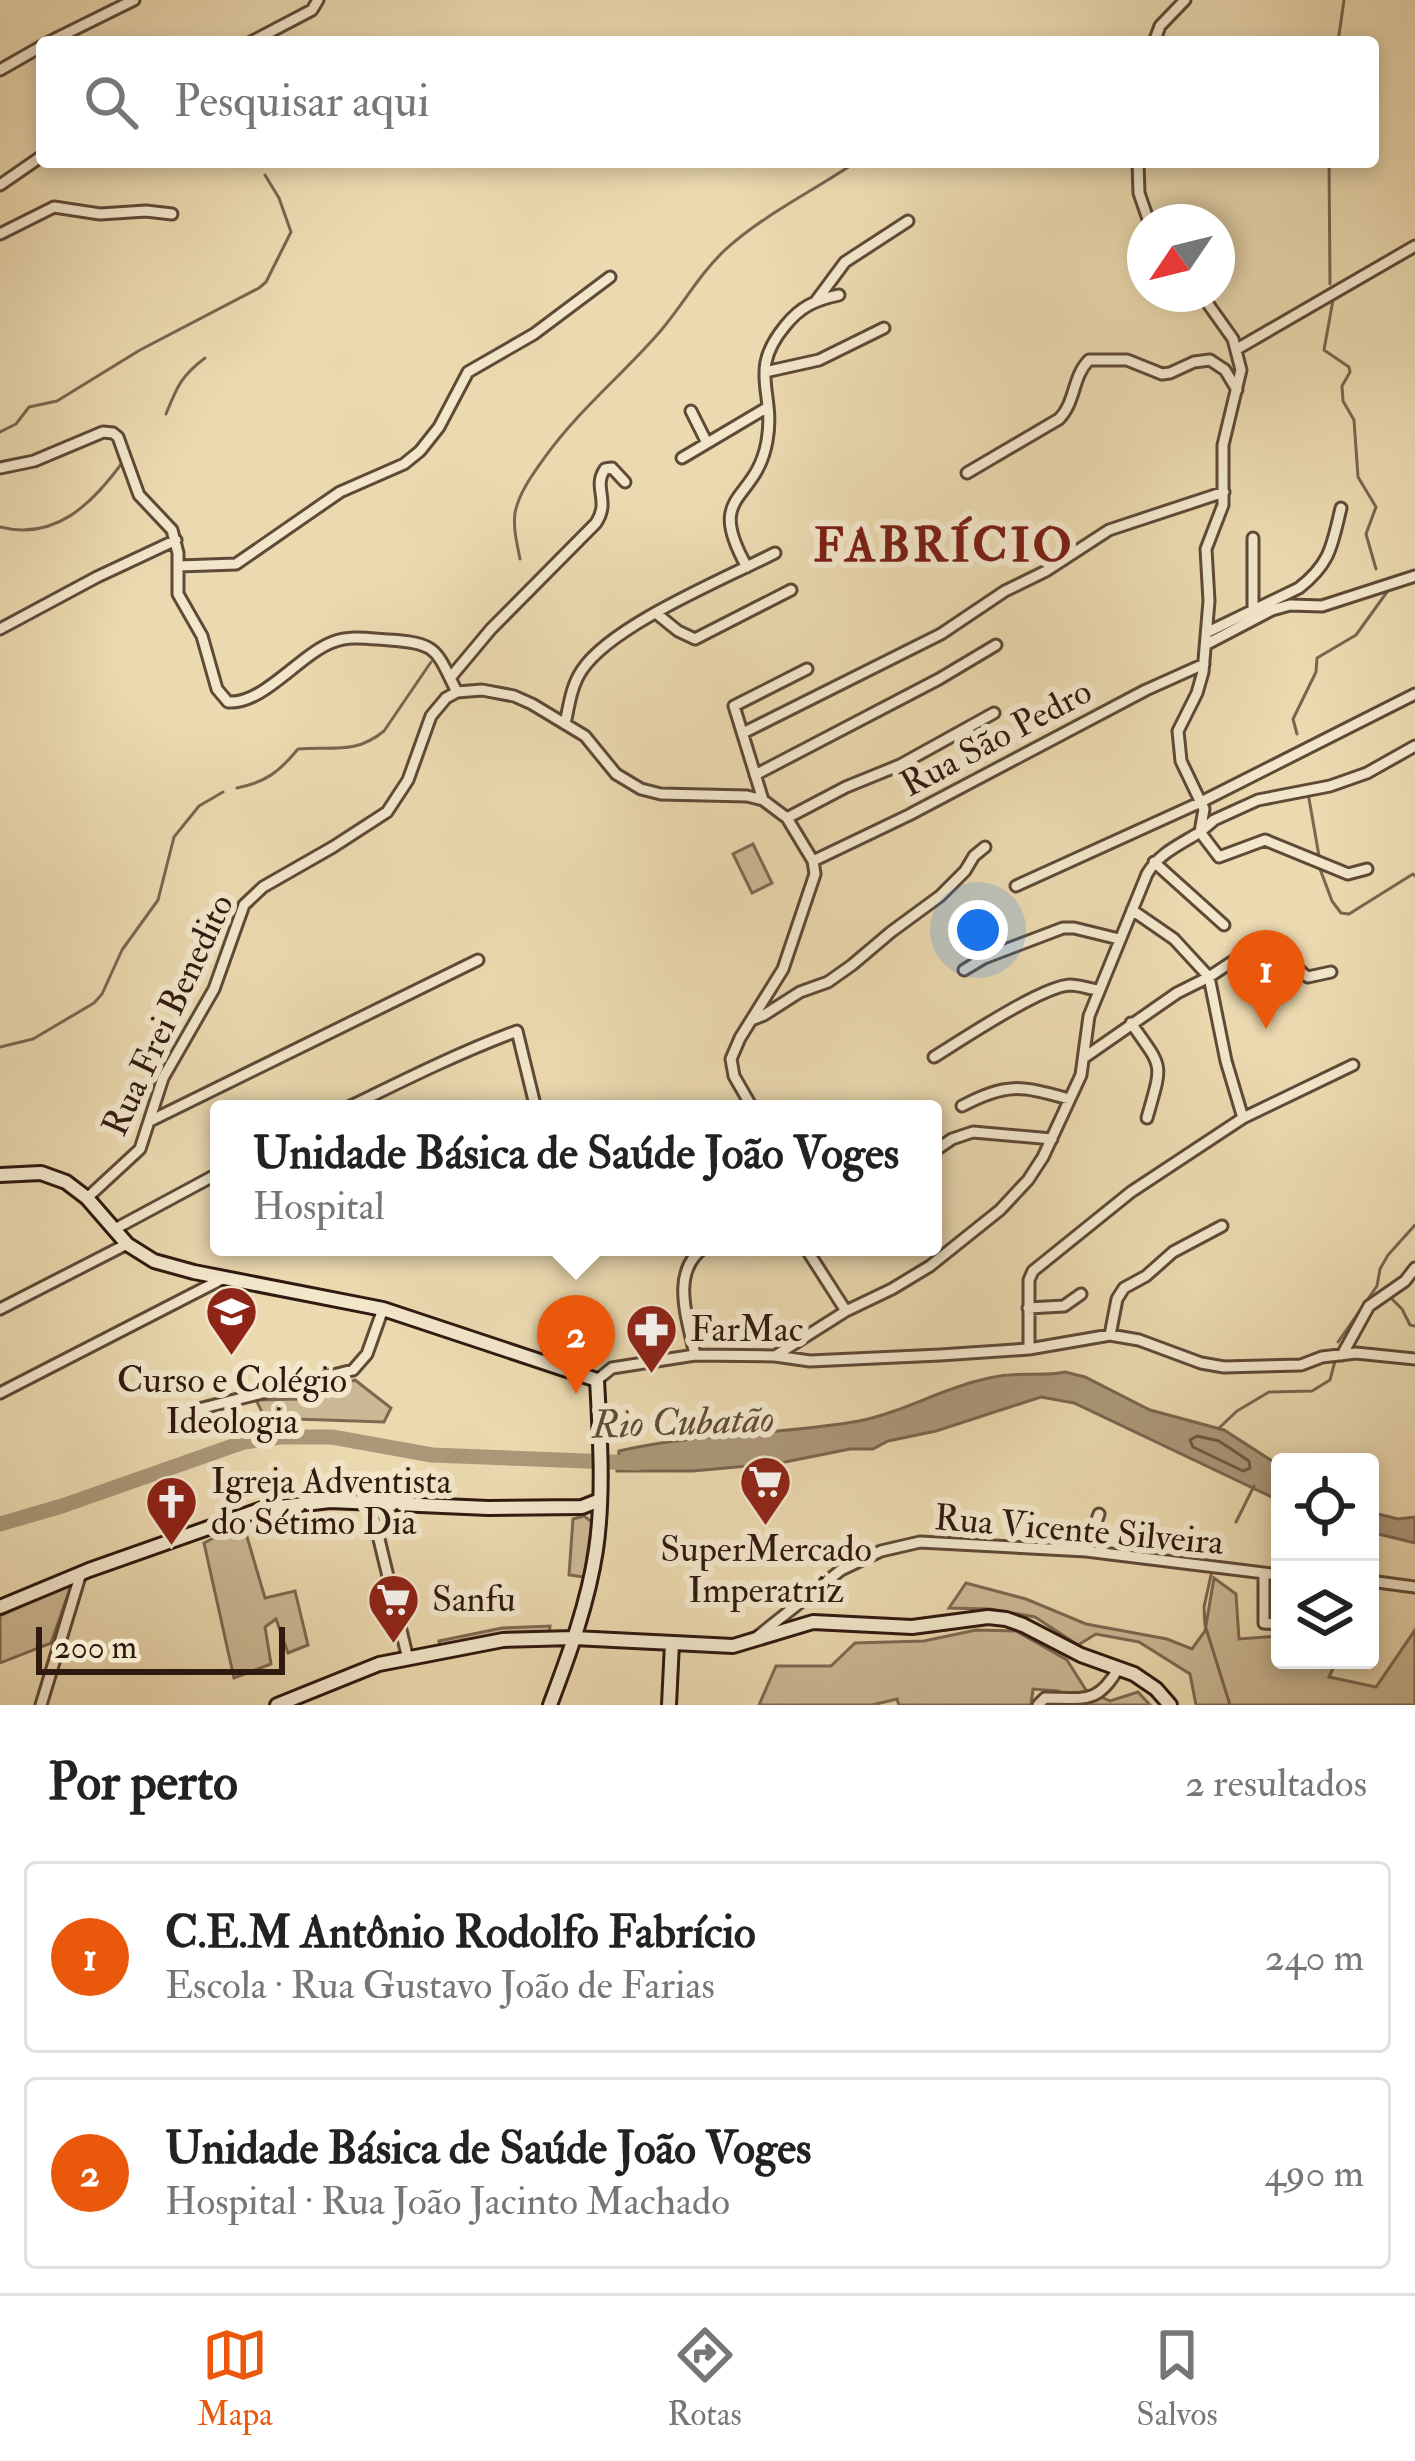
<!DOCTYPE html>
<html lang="pt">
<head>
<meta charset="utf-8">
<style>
  :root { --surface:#fff; --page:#f6f6f6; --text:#222; --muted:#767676; --line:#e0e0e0; --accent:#ea580c }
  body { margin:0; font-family:"IM FELL Double Pica",serif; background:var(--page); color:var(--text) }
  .controls { position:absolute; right:36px; bottom:36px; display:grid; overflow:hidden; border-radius:12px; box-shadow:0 6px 18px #0003 }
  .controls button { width:108px; height:108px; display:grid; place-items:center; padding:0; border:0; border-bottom:3px solid var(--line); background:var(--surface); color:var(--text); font:60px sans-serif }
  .compass { position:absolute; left:1127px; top:204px; width:108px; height:108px; border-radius:50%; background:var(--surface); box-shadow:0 6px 18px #0003; rotate:235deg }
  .scale { position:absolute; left:36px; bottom:30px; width:249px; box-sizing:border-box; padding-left:12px; border:6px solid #30190f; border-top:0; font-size:33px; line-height:42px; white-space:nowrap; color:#30190f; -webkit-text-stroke:9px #f2e6cb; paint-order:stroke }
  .you { position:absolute; left:978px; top:930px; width:42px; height:42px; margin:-30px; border:9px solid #fff; border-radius:50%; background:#1a73e8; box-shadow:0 0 0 18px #1a73e833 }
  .badge { display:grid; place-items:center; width:78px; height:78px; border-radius:50%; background:var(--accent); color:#fff; font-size:39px; font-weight:700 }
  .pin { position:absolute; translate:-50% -99px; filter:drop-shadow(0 3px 6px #0008) }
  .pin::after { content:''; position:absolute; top:63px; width:42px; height:36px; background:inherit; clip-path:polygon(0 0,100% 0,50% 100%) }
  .popup { position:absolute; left:210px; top:1100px; width:732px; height:156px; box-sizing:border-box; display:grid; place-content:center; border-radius:12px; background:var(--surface); filter:drop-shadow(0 3px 9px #0005); font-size:39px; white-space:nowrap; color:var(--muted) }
  .popup b { font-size:45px; color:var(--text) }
  .popup::after { content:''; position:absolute; left:50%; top:100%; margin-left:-24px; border:24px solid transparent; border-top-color:var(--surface) }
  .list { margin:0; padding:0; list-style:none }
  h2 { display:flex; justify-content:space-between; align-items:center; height:156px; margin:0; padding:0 48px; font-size:51px }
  h2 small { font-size:39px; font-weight:400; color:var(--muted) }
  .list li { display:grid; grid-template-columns:78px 1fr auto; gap:36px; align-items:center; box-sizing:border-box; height:192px; margin:0 24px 24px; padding:0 24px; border:3px solid var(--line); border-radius:12px }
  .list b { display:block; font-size:45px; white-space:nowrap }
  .list p { margin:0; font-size:39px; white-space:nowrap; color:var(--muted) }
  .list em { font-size:39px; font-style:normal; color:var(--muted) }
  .icon { flex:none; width:66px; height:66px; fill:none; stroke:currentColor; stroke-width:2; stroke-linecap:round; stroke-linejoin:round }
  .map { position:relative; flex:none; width:1415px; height:1705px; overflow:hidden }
  .search { position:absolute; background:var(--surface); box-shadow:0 6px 18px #0003; left:36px; right:36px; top:36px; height:132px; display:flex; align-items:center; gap:30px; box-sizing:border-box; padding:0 42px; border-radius:12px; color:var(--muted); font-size:45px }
  .sheet { height:588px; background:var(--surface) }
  nav { display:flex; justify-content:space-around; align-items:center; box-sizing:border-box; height:168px; border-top:3px solid var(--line); background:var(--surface); font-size:33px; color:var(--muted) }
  nav a { display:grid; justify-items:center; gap:6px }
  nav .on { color:var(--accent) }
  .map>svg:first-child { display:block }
</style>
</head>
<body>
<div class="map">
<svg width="1415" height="1705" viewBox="0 0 1415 1705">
  <rect width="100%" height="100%" fill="#ebd9af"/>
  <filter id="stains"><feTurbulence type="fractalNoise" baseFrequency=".00167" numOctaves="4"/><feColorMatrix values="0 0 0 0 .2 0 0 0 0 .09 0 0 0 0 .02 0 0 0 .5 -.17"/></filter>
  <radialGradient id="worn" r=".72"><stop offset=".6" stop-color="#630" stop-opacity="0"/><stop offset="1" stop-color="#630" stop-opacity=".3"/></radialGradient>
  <path fill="#cbb894" stroke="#7e6852" stroke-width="3" d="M753 844 772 883 752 893 733 854Z
    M355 1380 391 1408 384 1422 265 1418 256 1400 299 1399Z
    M584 1516 592 1522 584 1577 569 1575 573 1519Z
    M245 1530 265 1598 295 1591 308 1645 288 1653 276 1619 265 1627 271 1664 234 1678 204 1543 227 1531Z
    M1214 1578 1236 1594 1239 1639 1280 1636V1660H1337L1329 1677 1376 1687 1415 1630V1705H1196L1190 1674 1139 1642 1096 1634 1078 1645 1035 1617 990 1609 949 1608 966 1583 1026 1599 1086 1624 1167 1639 1192 1649 1205 1631Z
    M72 1583 51 1643 0 1663V1616Z
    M550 1626 549 1635 441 1650 439 1641 502 1628Z
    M976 1630 1016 1631 1067 1660 1086 1690 1110 1701 1138 1692 1150 1705H1087L1058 1691 1033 1689 1031 1705H899L897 1699 872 1705H759L776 1666H831L855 1643 924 1641Z"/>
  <path fill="#ab9879" stroke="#7a654f" stroke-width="3" d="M1065 1372 1085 1377 1150 1410 1224 1430 1280 1466V1501L1074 1403 1041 1397 936 1431 888 1441 873 1449H850L780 1463 693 1471H617L619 1451C698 1433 779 1435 859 1421 899 1413 934 1393 973 1382 985 1379 998 1375 1010 1375 1029 1373 1046 1376 1065 1372Z
    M1370 1512 1398 1519 1415 1517V1543L1370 1532Z"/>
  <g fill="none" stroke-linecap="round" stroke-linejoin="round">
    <path stroke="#6e5844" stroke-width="3" d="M1197 1436 1219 1441 1249 1461 1250 1468 1243 1471 1193 1447 1190 1440Z"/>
    <path stroke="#7a654f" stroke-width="3" d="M1338 42 1344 0
      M1329 162 1330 284
      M1333 300 1324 350 1349 367 1350 372 1342 386 1343 401 1354 420 1358 477 1376 507 1366 534 1376 569
      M166 414C177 387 181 376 205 358
      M0 432 16 424 29 407 57 401 140 350 259 288 266 282 291 232 279 198 265 175
      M0 527C55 541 92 504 122 463
      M520 559C517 543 513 529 515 513 519 492 533 474 545 457 578 411 620 377 657 335 681 308 699 274 726 249 765 214 813 191 856 162
      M1297 734 1293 719 1316 672 1317 658 1356 635 1387 592
      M237 788C266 782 279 772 298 749 332 746 355 755 384 731L431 662
      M1308 793 1319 856
      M1320 869 1332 901 1341 913 1349 914 1413 874 1415 876
      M0 1047 33 1039 94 1003 102 994 122 950 158 900 174 837 199 806 223 792
      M1390 1297 1402 1309 1410 1325 1415 1326
      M1338 1342 1377 1286 1380 1269 1388 1255 1415 1225
      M1219 1428 1237 1411 1269 1392 1312 1391 1330 1380 1335 1361
      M1236 1522 1254 1486
      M1211 1575 1204 1607 1205 1625 1230 1705"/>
    <path stroke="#ab9879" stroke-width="15" d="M0 1524 62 1506 244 1442 280 1437H332L432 1455 637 1463"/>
    <defs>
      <path id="street" d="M49 42 134 0
        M251 42 312 10 318 0
        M1154 42 1160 26 1185 0
        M0 70 42 46
        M1138 162 1139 193 1149 222
        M0 185 42 156
        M0 234 54 207 100 214 146 211 172 214
        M816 301 845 262 908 221
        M1237 349 1415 246
        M765 372 819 360 884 328
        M691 411 707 443
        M682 458 768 407
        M0 468 34 461 103 432 113 433 118 437 139 495 172 530 178 553V594L202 636 217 689 228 702C263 705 300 654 333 642 350 635 371 639 389 640 439 643 436 651 457 692
        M967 473 1059 419C1076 402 1072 377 1089 360H1127L1162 374 1170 373 1194 362 1210 360 1225 370 1237 390
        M1253 538V609
        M179 566 236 564 340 492 404 464 420 451 439 427 468 372 534 334 610 277
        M747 567C704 491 756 504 767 441 776 391 747 372 785 326 800 307 815 300 839 295
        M657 614 678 631 695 639 791 590
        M0 629 97 577 176 540
        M1208 632 1299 588C1331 563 1332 545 1341 508
        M1207 644 1272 610 1290 605 1322 606 1415 576
        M450 678 491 629 596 523C611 500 592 488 605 469L612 468 625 482
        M565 724C569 706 571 686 582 670 612 625 724 579 775 553
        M743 733 941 634 1005 591 1046 571 1109 530 1224 492
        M755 775 939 679 996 645
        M763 800 734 706 807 669
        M787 818 846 787 900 765 994 713
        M813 861 909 815 1146 690 1204 664
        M1154 862 1224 925
        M1367 869 1348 874 1265 840 1219 857 1200 832 1214 820 1258 800 1330 786 1367 773 1415 746
        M1016 886 1201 802 1415 694
        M1132 910 1174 939 1209 977 1226 1061 1243 1118
        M964 970 984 958 1063 928H1074L1119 939
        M754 1019 764 1015 800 992 828 982 852 965 891 932 940 896 965 871 974 856 985 847
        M1131 1023C1164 1070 1163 1061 1147 1118
        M934 1057C960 1041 1042 986 1070 985 1079 985 1089 989 1098 990
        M1085 1057 1177 993 1209 977 1265 940C1286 940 1291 968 1308 977L1331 972
        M962 1106C1007 1082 1021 1086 1069 1099
        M345 1109C402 1081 458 1053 517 1031L536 1109
        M150 1121 478 960
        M933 1152 952 1139 973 1132 1052 1139
        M87 1198 140 1149 163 1078 214 989 244 905 263 887 333 847 387 812 408 780 431 716 446 698 457 692 482 690 514 696 532 704 585 736 616 774 641 789 661 794 747 796 763 800 787 818 813 861 815 874 783 969 740 1038 731 1059 734 1076 753 1109
        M113 1230 219 1173
        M805 1247 846 1311
        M1028 1308 1064 1306 1081 1294
        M0 1309 127 1244
        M1110 1335 1117 1299 1124 1288 1146 1276 1173 1252 1222 1226
        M1029 1349V1280L1033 1271 1131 1192 1243 1118 1353 1065
        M695 1355C688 1320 669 1271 705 1247
        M1342 1355 1369 1306 1405 1281 1415 1268
        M775 1356 846 1311 892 1289 930 1266 1000 1210 1028 1180 1043 1157 1081 1075 1089 1016 1147 874C1159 853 1181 844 1200 832L1204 809 1181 761 1178 731 1197 693 1203 672 1209 601 1206 549 1223 505V445L1241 370 1233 339 1201 294
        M597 1380 612 1368 695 1355 775 1356 810 1361 940 1355 1029 1349 1110 1335 1139 1340 1201 1363 1224 1367 1301 1365 1322 1357 1356 1353 1415 1359
        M0 1393 224 1278
        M179 1414 353 1370 367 1354 383 1309
        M370 1502 408 1659
        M1086 1551 1099 1514
        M1264 1574V1623L1280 1624
        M1370 1581 1415 1587
        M758 1636 841 1570 881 1551 920 1542 1086 1551 1280 1575
        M41 1705 81 1573
        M1038 1705 1045 1698C1084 1698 1097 1705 1118 1669"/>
      <path id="secondary" d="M0 1175 41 1173 66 1182 87 1198 127 1244 154 1261 194 1272 383 1309 597 1380C600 1436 604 1494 596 1550 588 1603 569 1655 550 1705
        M0 1607 89 1570 262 1509 330 1501 488 1508 582 1507 600 1500
        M277 1705 379 1664 503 1640 574 1638 733 1646 813 1622 912 1627 988 1617 1006 1619 1023 1625 1081 1655 1134 1674 1156 1689 1170 1705
        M669 1705 672 1643"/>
    </defs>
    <use href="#street" stroke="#5f4937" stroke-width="15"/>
    <use href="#secondary" stroke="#30190f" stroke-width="18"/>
    <use href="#street" stroke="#f2e6cb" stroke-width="9"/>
    <use href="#secondary" stroke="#f2e6cb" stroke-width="12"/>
  </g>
  <defs>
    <symbol id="school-pin" viewBox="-11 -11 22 30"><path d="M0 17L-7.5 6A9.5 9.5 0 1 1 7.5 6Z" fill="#8f2418" stroke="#f2e6cb"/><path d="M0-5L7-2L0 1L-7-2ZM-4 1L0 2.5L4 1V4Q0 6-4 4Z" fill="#fff"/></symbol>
    <symbol id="pharmacy-pin" viewBox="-11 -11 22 30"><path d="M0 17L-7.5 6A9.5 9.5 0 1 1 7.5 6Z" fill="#8f2418" stroke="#f2e6cb"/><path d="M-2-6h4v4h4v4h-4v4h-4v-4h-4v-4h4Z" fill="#fff"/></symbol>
    <symbol id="supermarket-pin" viewBox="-11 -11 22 30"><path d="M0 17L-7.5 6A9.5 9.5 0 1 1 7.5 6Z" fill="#8f2418" stroke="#f2e6cb"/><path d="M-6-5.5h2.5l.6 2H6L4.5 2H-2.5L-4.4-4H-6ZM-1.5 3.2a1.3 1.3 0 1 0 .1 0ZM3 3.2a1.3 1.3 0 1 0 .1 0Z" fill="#fff"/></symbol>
    <symbol id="church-pin" viewBox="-11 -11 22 30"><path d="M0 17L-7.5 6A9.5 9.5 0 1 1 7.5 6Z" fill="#8f2418" stroke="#f2e6cb"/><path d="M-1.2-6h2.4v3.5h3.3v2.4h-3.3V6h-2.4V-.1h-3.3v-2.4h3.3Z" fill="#fff"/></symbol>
  </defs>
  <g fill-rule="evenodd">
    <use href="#school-pin" x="202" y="1282" width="59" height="81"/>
    <use href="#pharmacy-pin" x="622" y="1300" width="59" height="81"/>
    <use href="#supermarket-pin" x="736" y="1452" width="59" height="81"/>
    <use href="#church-pin" x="142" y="1472" width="59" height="81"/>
    <use href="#supermarket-pin" x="364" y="1570" width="59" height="81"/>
  </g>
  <g text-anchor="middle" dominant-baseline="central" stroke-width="12" stroke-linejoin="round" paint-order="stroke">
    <g font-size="36" fill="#30190f" stroke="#f2e6cb">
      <text transform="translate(996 738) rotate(-28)">Rua São Pedro</text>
      <text transform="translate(168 1015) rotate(-65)">Rua Frei Benedito</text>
      <text transform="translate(1079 1530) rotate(5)">Rua Vicente Silveira</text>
    </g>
    <g font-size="36" fill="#30190f" stroke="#f2e6cb" text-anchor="start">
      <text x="690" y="1329">FarMac</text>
      <text x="232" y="1380" text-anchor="middle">Curso e Colégio<tspan x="232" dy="41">Ideologia</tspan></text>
      <text x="211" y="1481">Igreja Adventista<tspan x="211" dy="41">do Sétimo Dia</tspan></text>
      <text x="766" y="1549" text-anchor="middle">SuperMercado<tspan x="766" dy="41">Imperatriz</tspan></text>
      <text x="432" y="1599">Sanfu</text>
    </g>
    <g font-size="39" font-style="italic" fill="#614c39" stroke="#f2e6cb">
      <text transform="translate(683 1422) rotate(-2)">Rio Cubatão</text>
    </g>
    <g font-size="48" font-weight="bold" letter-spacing="3" fill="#7a1f14" stroke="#f2e6cb">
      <text x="944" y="546">FABRÍCIO</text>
    </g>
  </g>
  <rect width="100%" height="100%" filter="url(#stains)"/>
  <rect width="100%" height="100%" fill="url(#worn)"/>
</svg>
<div class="controls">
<button><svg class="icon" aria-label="locate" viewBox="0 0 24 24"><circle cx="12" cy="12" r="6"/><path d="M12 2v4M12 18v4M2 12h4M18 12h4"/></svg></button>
<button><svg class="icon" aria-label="layers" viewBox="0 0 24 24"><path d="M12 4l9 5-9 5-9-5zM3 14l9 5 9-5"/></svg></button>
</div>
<svg class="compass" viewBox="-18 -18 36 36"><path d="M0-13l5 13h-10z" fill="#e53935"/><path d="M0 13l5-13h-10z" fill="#767676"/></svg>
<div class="scale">200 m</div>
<div class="you"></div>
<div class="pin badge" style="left:1266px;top:1029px">1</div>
<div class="pin badge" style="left:576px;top:1394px">2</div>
<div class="popup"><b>Unidade Básica de Saúde João Voges</b>Hospital</div>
<div class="search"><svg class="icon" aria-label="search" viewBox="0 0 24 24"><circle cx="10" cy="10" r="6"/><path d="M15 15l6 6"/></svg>Pesquisar aqui</div>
</div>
<section class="sheet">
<h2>Por perto<small>2 resultados</small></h2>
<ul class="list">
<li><span class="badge">1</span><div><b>C.E.M Antônio Rodolfo Fabrício</b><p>Escola · Rua Gustavo João de Farias</p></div><em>240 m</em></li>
<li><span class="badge">2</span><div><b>Unidade Básica de Saúde João Voges</b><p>Hospital · Rua João Jacinto Machado</p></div><em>490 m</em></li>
</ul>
</section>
<nav>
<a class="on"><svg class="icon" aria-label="map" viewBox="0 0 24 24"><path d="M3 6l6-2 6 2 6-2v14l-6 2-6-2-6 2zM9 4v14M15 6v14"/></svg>Mapa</a>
<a><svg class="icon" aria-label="directions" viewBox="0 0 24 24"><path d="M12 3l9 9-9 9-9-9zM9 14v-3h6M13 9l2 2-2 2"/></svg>Rotas</a>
<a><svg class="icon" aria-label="saved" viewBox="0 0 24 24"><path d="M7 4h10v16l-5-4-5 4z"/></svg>Salvos</a>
</nav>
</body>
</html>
